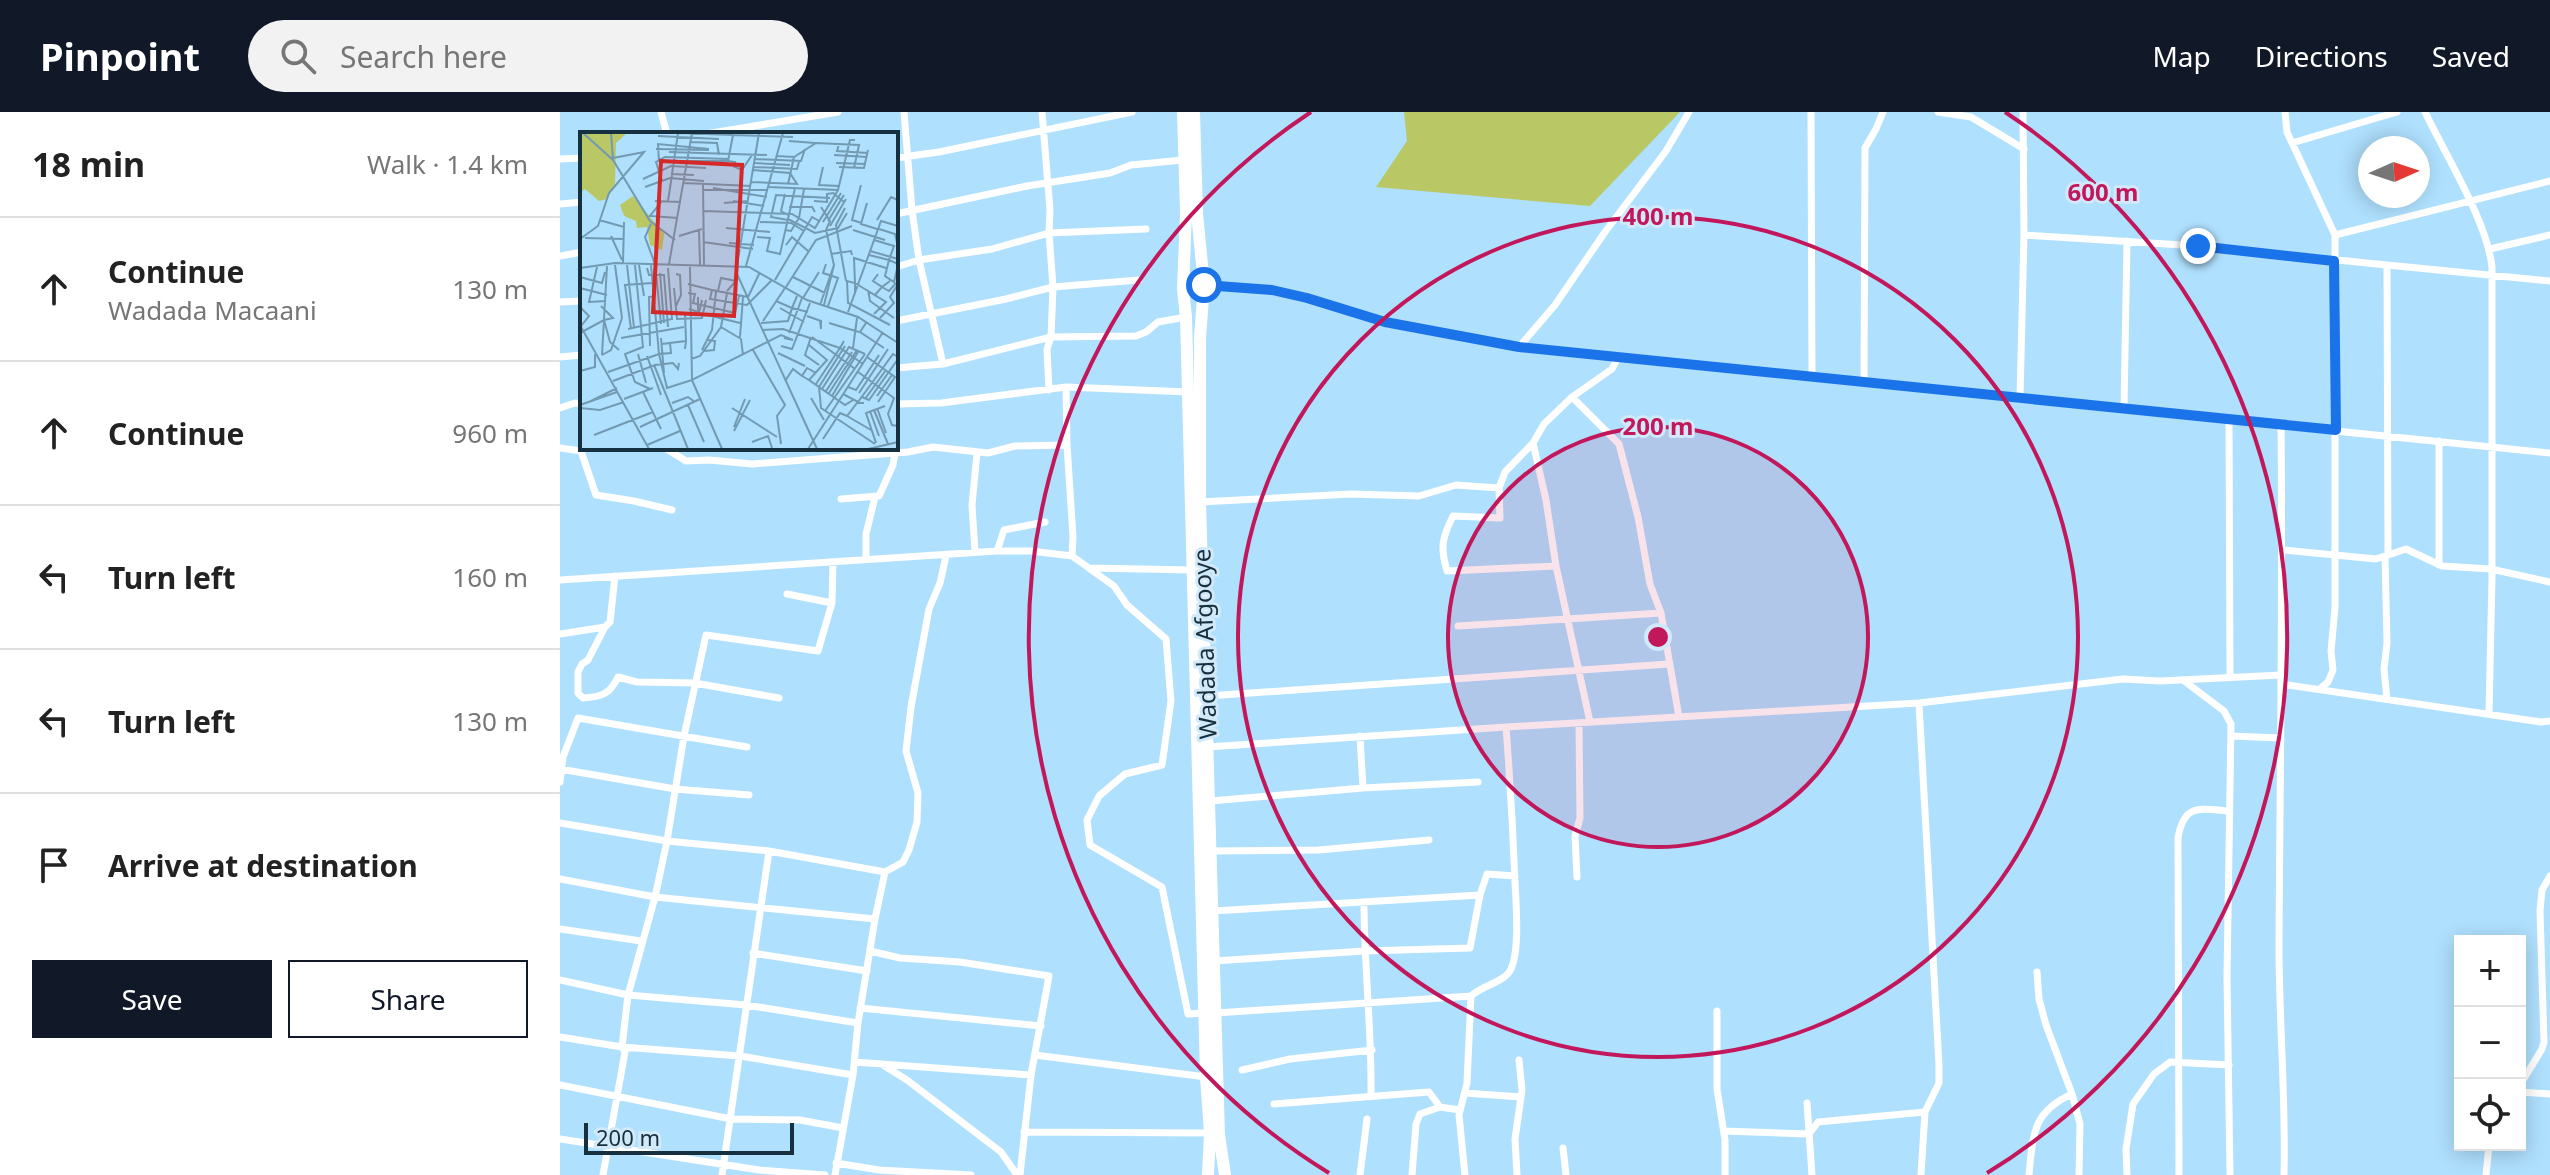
<!DOCTYPE html>
<html lang="en">
<head>
<meta charset="utf-8">
<style>
  :root { --surface:#fff; --page:#f2f2f2; --text:#222; --muted:#767676; --line:#e0e0e0; --accent:#111827 }
  body { margin:0; font-family:"Noto Sans",sans-serif; background:var(--page); color:var(--text) }
  .controls { position:absolute; right:24px; bottom:24px; display:grid; overflow:hidden; border-radius:0px; box-shadow:0 4px 20px #0003 }
  .controls button { width:72px; height:72px; display:grid; place-items:center; padding:0; border:0; border-bottom:2px solid var(--line); background:var(--surface); color:var(--text); font:40px sans-serif }
  .compass { position:absolute; left:1798px; top:24px; width:72px; height:72px; border-radius:50%; background:var(--surface); box-shadow:0 4px 20px #0003; rotate:87deg }
  .scale { position:absolute; left:24px; bottom:20px; width:210px; box-sizing:border-box; padding-left:8px; border:4px solid #16303f; border-top:0; font-size:22px; line-height:28px; white-space:nowrap; color:#16303f; -webkit-text-stroke:6px #d1e9f9; paint-order:stroke }
  .stop { position:absolute; width:24px; height:24px; margin:-18px; border:6px solid #1a73e8; border-radius:50%; background:#fff }
  .stop.end { background:#1a73e8; border-color:#fff; box-shadow:0 2px 8px #0008 }
  .list { margin:0; padding:0; list-style:none }
  h2 { display:flex; justify-content:space-between; align-items:center; height:104px; margin:0; padding:0 32px; font-size:34px }
  h2 small { font-size:26px; font-weight:400; color:var(--muted) }
  .list li { display:grid; grid-template-columns:52px 1fr auto; gap:24px; align-items:center; box-sizing:border-box; height:144px; padding:0 32px; border-top:2px solid var(--line) }
  .list b { display:block; font-size:30px; white-space:nowrap }
  .list p { margin:0; font-size:26px; white-space:nowrap; color:var(--muted) }
  .list em { font-size:26px; font-style:normal; color:var(--muted) }
  .actions { display:flex; gap:16px; padding:24px 32px }
  .actions a { flex:1; padding:18px 0; border:2px solid var(--accent); border-radius:0px; text-align:center; font-size:28px; color:var(--accent) }
  .actions .main { background:var(--accent); color:#fff }
  .icon { flex:none; width:44px; height:44px; fill:none; stroke:currentColor; stroke-width:2; stroke-linecap:round; stroke-linejoin:round }
  .map { position:relative; flex:none; width:1990px; height:1063px; overflow:hidden }
  header { display:flex; align-items:center; gap:48px; box-sizing:border-box; height:112px; padding:0 40px; background:var(--accent); color:#fff }
  header strong { font-size:38px }
  nav { display:flex; gap:44px; margin-inline-start:auto; font-size:28px }
  .search { width:560px; height:72px; background:var(--page); display:flex; align-items:center; gap:20px; box-sizing:border-box; padding:0 28px; border-radius:44px; color:var(--muted); font-size:30px }
  main { display:flex }
  aside { flex:1; background:var(--surface) }
  .map>svg:first-child { display:block }
</style>
</head>
<body>
<header>
<strong>Pinpoint</strong>
<div class="search"><svg class="icon" aria-label="search" viewBox="0 0 24 24"><circle cx="10" cy="10" r="6"/><path d="M15 15l6 6"/></svg>Search here</div>
<nav><a>Map</a><a>Directions</a><a>Saved</a></nav>
</header>
<main>
<aside>
<h2>18 min<small>Walk · 1.4 km</small></h2>
<ul class="list">
<li><svg class="icon" aria-label="ahead" viewBox="0 0 24 24"><path d="M12 20V5M6 11l6-6 6 6"/></svg><div><b>Continue</b><p>Wadada Macaani</p></div><em>130 m</em></li>
<li><svg class="icon" aria-label="ahead" viewBox="0 0 24 24"><path d="M12 20V5M6 11l6-6 6 6"/></svg><div><b>Continue</b></div><em>960 m</em></li>
<li><svg class="icon" aria-label="left" viewBox="0 0 24 24"><path d="M17 20v-9H6M10 6l-5 5 5 5"/></svg><div><b>Turn left</b></div><em>160 m</em></li>
<li><svg class="icon" aria-label="left" viewBox="0 0 24 24"><path d="M17 20v-9H6M10 6l-5 5 5 5"/></svg><div><b>Turn left</b></div><em>130 m</em></li>
<li><svg class="icon" aria-label="arrive" viewBox="0 0 24 24"><path d="M6 21V4h12l-3 4 3 4H6"/></svg><div><b>Arrive at destination</b></div></li>
</ul>
<div class="actions"><a class="main">Save</a><a>Share</a></div>
</aside>
<div class="map">
<svg width="1990" height="1063" viewBox="0 0 1990 1063">
  <rect width="100%" height="100%" fill="#afe0fe"/>
  <path fill="#b9c765" d="M844 0H1120L1030 94 816 75 847 29Z"/>
  <g fill="none" stroke-linecap="round" stroke-linejoin="round">
    <path stroke="#fff" stroke-width="7" d="M101 0 107 22
      M344 0 352 98 359 148 383 252
      M1251 0 1252 265
      M1378 0 1411 5 1464 37
      M1725 0 1727 20 1775 123V496L1771 539 1773 558 1768 570 1760 577
      M1865 0C1886 44 1927 109 1932 155V466L1929 601
      M146 22 278 0
      M1732 31 1837 0
      M336 46 379 40 572 0
      M0 47 22 46
      M0 92 22 90
      M336 102 467 74 550 61 571 53 623 48
      M586 117 489 121 493 175 491 225 576 224 586 220 598 210 626 205
      M1464 123 1638 134 1827 153
      M1775 123 1990 69
      M1930 137 1990 123
      M0 144 22 140
      M336 155 359 148 432 137 489 121 490 98 482 0
      M644 173 712 178 747 186 825 210 959 235 1990 341
      M0 190 22 189
      M336 209 446 187 493 175 579 168
      M959 235 995 193 1045 120 1106 39 1129 0
      M0 245 22 243
      M336 256 383 252 491 225
      M1304 270 1305 36 1316 17 1323 0
      M489 278 487 237 491 225
      M1012 285 1059 332 1078 405 1090 472 1101 501 1119 605
      M1460 286 1464 123 1463 0
      M336 292 381 291 506 275 629 280
      M0 296 15 291 22 292
      M1564 296 1567 129
      M1669 307 1670 565
      M1721 312C1723 486 1720 659 1719 833 1719 910 1726 986 1724 1063
      M973 331 986 388 996 454 1030 610
      M507 333 513 424 512 444
      M0 336 21 339 36 383 74 389 112 398
      M105 336 126 349 149 348 192 352 348 340 373 335 428 341 455 334 507 333 506 275
      M281 387 319 384 333 353 335 341
      M640 390 791 382 859 384 896 373 939 376
      M1723 438 1816 447 1846 437 1882 454 1931 457 1990 470
      M437 439 444 418 485 410
      M415 440 412 393 417 341
      M1828 443 1827 153 1990 169
      M1825 444 1827 531 1824 557 1827 587
      M306 447V422L315 385
      M1879 453V329
      M996 454 887 459C880 435 882 426 893 404L940 406 939 376 945 360 973 331 984 312 1012 285 1052 257 1058 245
      M530 457 554 474 567 493 606 527 611 589 602 653 565 662 539 684 527 708 530 733 602 775 628 902 644 901
      M55 464 50 510 45 515 28 548 22 552 18 560V581L23 586C42 585 50 582 58 565L77 570 135 571 219 586
      M0 468 437 439H471L512 444 529 456 632 458
      M227 482 272 491
      M898 514 1101 501
      M0 522 45 515
      M1623 568 1664 599 1671 612 1667 865 1670 1063
      M1721 572 1981 610 1990 609
      M647 584 1109 552
      M1359 591 1379 953V971L1365 1000 1361 1063
      M800 624 803 676
      M1671 624 1721 626
      M647 635 946 615 1359 591 1563 567 1600 569 1721 563
      M0 657 115 677 189 683
      M0 670 3 645 18 606 187 635
      M650 689 803 676 918 670
      M0 711 107 729 209 739
      M652 739 759 738 869 728
      M325 760 343 750 349 738 357 710 358 681 346 639 351 595 369 497 380 471 386 444
      M1017 765 1015 724 1020 706 1019 611
      M0 767 95 785 315 807
      M804 790C804 855 812 918 811 983
      M653 799 920 783 927 762 955 764
      M0 817 81 829
      M310 839 340 846 400 850 489 864 471 963 460 1063
      M193 841 307 859
      M654 849 804 839 910 836 920 783
      M1477 860 1479 887 1486 913 1512 982 1520 1012 1519 1063
      M0 868 68 883 186 893 298 911
      M300 896 481 914
      M1157 899V977L1165 1028V1063
      M656 901 911 884
      M0 925 62 935 180 944 293 963
      M475 943 646 965
      M294 950 471 963
      M323 953 347 968 441 1040 457 1063
      M682 958 730 947 812 938
      M0 973 171 1007 240 1008 283 1016
      M1960 973 1982 937 1984 930 1980 799 1982 778 1990 764
      M1960 980 1990 982
      M905 981 961 985
      M1247 991 1252 1063
      M714 992 869 980 880 995
      M1164 1019 1249 1022 1258 1010 1365 1000
      M464 1020 650 1021
      M0 1027 199 1058 265 1063
      M1003 1036 1006 1063
      M276 1051 319 1058 411 1063
      M43 1063 65 940 62 935 68 883 95 785 107 729 124 624 146 523 258 539 272 491 273 450
      M162 1063 209 739 325 760 315 807 298 911 293 963 275 1063
      M800 1063 807 1007
      M852 1063 856 1012 860 1002 880 995 900 998
      M905 1063 899 1003 907 971 911 884C923 873 945 870 951 857 960 837 956 792 955 770 953 718 950 667 946 615
      M957 1063 955 1027 962 978 959 948
      M1469 1063C1473 1023 1472 1000 1512 982
      M1567 1063 1566 1037 1573 992 1594 962 1610 950 1669 953
      M1619 1063 1618 726C1624 691 1640 697 1669 699
      M1926 1063 1929 1033"/>
    <path stroke="#fff" stroke-width="12" d="M623 0 626 101 623 177 626 205 646 965 650 1021 648 1063
      M634 0 637 101 644 173 640 225V390L659 1023 665 1063"/>
  </g>
  <g fill="none" stroke-linecap="round" stroke-linejoin="round">
    <path stroke="#1a73e8" stroke-width="10" d="M644 173 712 178 747 186 825 210 959 235 1776 318 1774 149 1638 134"/>
  </g>
  <circle cx="1098" cy="525" r="210" fill="#c2185b" fill-opacity=".12"/>
  <g fill="none" stroke="#c2185b" stroke-width="4">
    <circle cx="1098" cy="525" r="210"/>
    <circle cx="1098" cy="525" r="420"/>
    <path d="M769 1061A629 629 0 0 1 751 0M1445 0A629 629 0 0 1 1427 1061"/>
  </g>
  <g text-anchor="middle" dominant-baseline="central" stroke-width="6" stroke-linejoin="round" paint-order="stroke">
    <g font-size="24" fill="#16303f" stroke="#d1e9f9">
      <text transform="translate(644 532) rotate(-92)">Wadada Afgooye</text>
    </g>
  </g>
  <g transform="translate(20 20)">
    <rect width="318" height="318" fill="#afe0fe"/>
    <path d="M0 1H47L36 11 35 52 27 67 19 69 5 57 0 61ZM53 64 84 102 82 118 70 113 67 95 57 96 56 89 44 84 40 73Z" fill="#b9c765"/>
    <path fill="none" stroke="#729ab2" stroke-width="2" d="M3 1 33 28 70 89 95 108M31 1 33 27M98 1 92 42 114 43M98 1 153 3M78 4 139 7M209 9 235 11M110 10 137 11 139 23M259 12 257 19 288 21M76 17 129 18M89 20 187 23M254 23 287 25M197 24 214 25 236 11 279 13 274 36M175 27 221 29 225 17M94 29H148M79 30 78 12 129 17M175 31 210 33M256 31 286 32M153 34 162 38 172 23M155 35V30L148 29 153 3 213 5M174 35 217 37 219 30M243 35 239 53 259 54M259 35 284 36 288 18M63 47 91 34 126 36M82 49 76 30 85 25 148 27M171 50 217 52 210 41 173 38M104 51 171 54M123 52 124 133M208 52 214 25M281 53 272 88 282 91M65 55 90 46 124 49M189 55 258 58M133 56 187 65M123 58H188M205 62 201 79 208 83M75 69 101 70M82 69 70 84 98 86M88 69 92 43M153 69 184 74M234 69 247 70V62L253 61 264 70M144 71 168 69M287 71 281 92 297 97M209 75H232L235 80M265 76 256 93 266 149M123 79 212 82 235 96 258 58 270 8H275M208 87 235 101 258 96 267 81M19 88 44 95M208 88 191 85 196 63 250 66M297 88 311 65 318 68M248 89 264 63M180 90 211 91 224 99M243 90 261 61M71 92 65 105 75 132M250 94 266 67M146 96 190 100M299 97 315 102 318 115M119 98 120 133M205 98 211 99 219 86 224 57M273 98 305 108M31 104 42 128M99 104 122 97M177 105 190 106 187 119 200 122 215 56M5 106 44 107M0 107 18 94 29 61 64 20 33 26M294 108 314 114 309 128 318 132M123 110 173 117M149 111 174 113M206 113 212 105 228 119M290 119 318 127M251 122 271 119 272 123M289 123 309 128 305 144 314 150 317 137M43 131 44 90M89 132 112 1M246 132 243 141 258 146 248 174M47 133 54 196M55 133 63 215 45 222 55 250 70 257M59 133 64 164M157 133 179 1M166 134 203 1M17 135 9 170 26 169M110 135 112 248 201 203 213 208 204 206M0 136 35 131 169 135 227 168 278 185 318 211M67 136 69 143H84L88 195M180 140 168 165 132 158 130 167 167 173 192 148M76 141 81 192M80 141 84 191M157 142 237 317M0 145 22 151 25 140M213 145 245 161M195 148 232 85 239 89M310 149 302 155 309 159 316 151M108 152 132 158M206 155 236 108 272 94M0 156 27 163M94 156 97 187 122 186 126 168M288 158 290 169 314 186M138 159 141 146 156 149 147 159M108 161 115 162 113 171 155 181 159 164M275 162V151L267 149 268 171 310 193M295 163 302 155 293 149 298 142M217 164 212 176 228 180M223 166 239 140M122 168 119 181 160 191M240 173 254 133 246 98 250 89 241 75M244 173 254 133M21 174 33 186 24 188M96 174 101 163 100 143 96 142M0 175 9 184 1 194M200 176 224 190M109 177 118 180V165M268 180 301 89 318 94M99 182 105 181 106 209M294 182 306 170 275 151 274 126 306 136M227 184 241 189V197L240 189M300 186 314 171 310 165 318 152M183 189 205 156M181 191 208 189 212 176 196 169M249 191 279 200M286 191 280 200 304 216M0 193 69 317M141 195 161 207 163 223M48 197 92 187 88 136M51 197 45 153 72 151M182 198 203 197 260 216 264 209M0 201 24 188 30 210 39 218M209 201 222 166M160 205 163 165M231 205 225 223 239 233M232 205 275 237M41 206 104 195M81 206 84 241M90 211 91 221 79 222 87 256 112 248 142 317M82 212 106 209 105 217M229 213 247 228 229 248 239 255 241 276 295 312M70 214 69 165 75 164M201 214 212 217 230 171M265 214 239 255 265 273 273 268M273 216 277 186M122 218 132 198 136 159M173 218 205 273 197 284 201 312M124 219 134 218 135 209 128 208M198 221 225 234M58 222 66 251M22 223 31 218 42 186 35 133M22 223 27 134M67 224 81 263M287 225 315 245 298 270M111 227 120 224 141 195 147 161M74 233 108 317M0 239 15 235V222M28 240 79 222 71 133M278 240 314 266 308 282 312 293 318 294M229 248 222 244 227 236 236 241M33 249 75 233 93 231 98 237 99 231M205 249 213 237 222 244M236 252 260 216 283 232M268 255 276 258 299 223M242 257 269 215 285 222M246 259 272 220M63 260 81 297M249 261 277 218M279 261 308 217M263 262 278 270 313 222 318 225M252 264 278 220M297 264 312 243M282 265 289 268 318 227M231 266 244 288M44 267 73 256M285 267 306 238M11 269 37 256M92 271 108 265 115 270M0 273 37 260M108 273 124 310M0 276 20 278 44 270M152 276 197 305M297 276 306 301M294 278 308 312M245 279 285 222M290 279 299 304M267 284 291 298M60 295 120 267M154 295 165 267M154 299 170 268M14 303 73 280M243 307 260 281 267 284 277 271H284M172 310 188 304 192 316M296 311 286 281 305 274M67 313 100 299M228 317 303 200M288 317 318 310"/>
    <path fill="#d62828" fill-opacity="0.15" stroke="#d62828" stroke-width="4" d="M81 29 162 33 154 184 73 180Z"/>
    <rect width="318" height="318" fill="none" stroke="#16303f" stroke-width="4"/>
  </g>
  <circle cx="1098" cy="525" r="12" fill="#c2185b" stroke="#d1e9f9" stroke-width="4"/>
  <g font-size="24" text-anchor="middle" font-weight="bold" fill="#c2185b" stroke="#d1e9f9" stroke-width="6" stroke-linejoin="round" paint-order="stroke">
    <text x="1543" y="89">600 m</text>
    <text x="1098" y="113">400 m</text>
    <text x="1098" y="323">200 m</text>
  </g>
</svg>
<div class="controls">
<button>+</button>
<button>−</button>
<button><svg class="icon" aria-label="locate" viewBox="0 0 24 24"><circle cx="12" cy="12" r="6"/><path d="M12 2v4M12 18v4M2 12h4M18 12h4"/></svg></button>
</div>
<svg class="compass" viewBox="-18 -18 36 36"><path d="M0-13l5 13h-10z" fill="#e53935"/><path d="M0 13l5-13h-10z" fill="#767676"/></svg>
<div class="scale">200 m</div>
<div class="stop" style="left:644px;top:173px"></div>
<div class="stop end" style="left:1638px;top:134px"></div>
</div>
</main>
</body>
</html>
